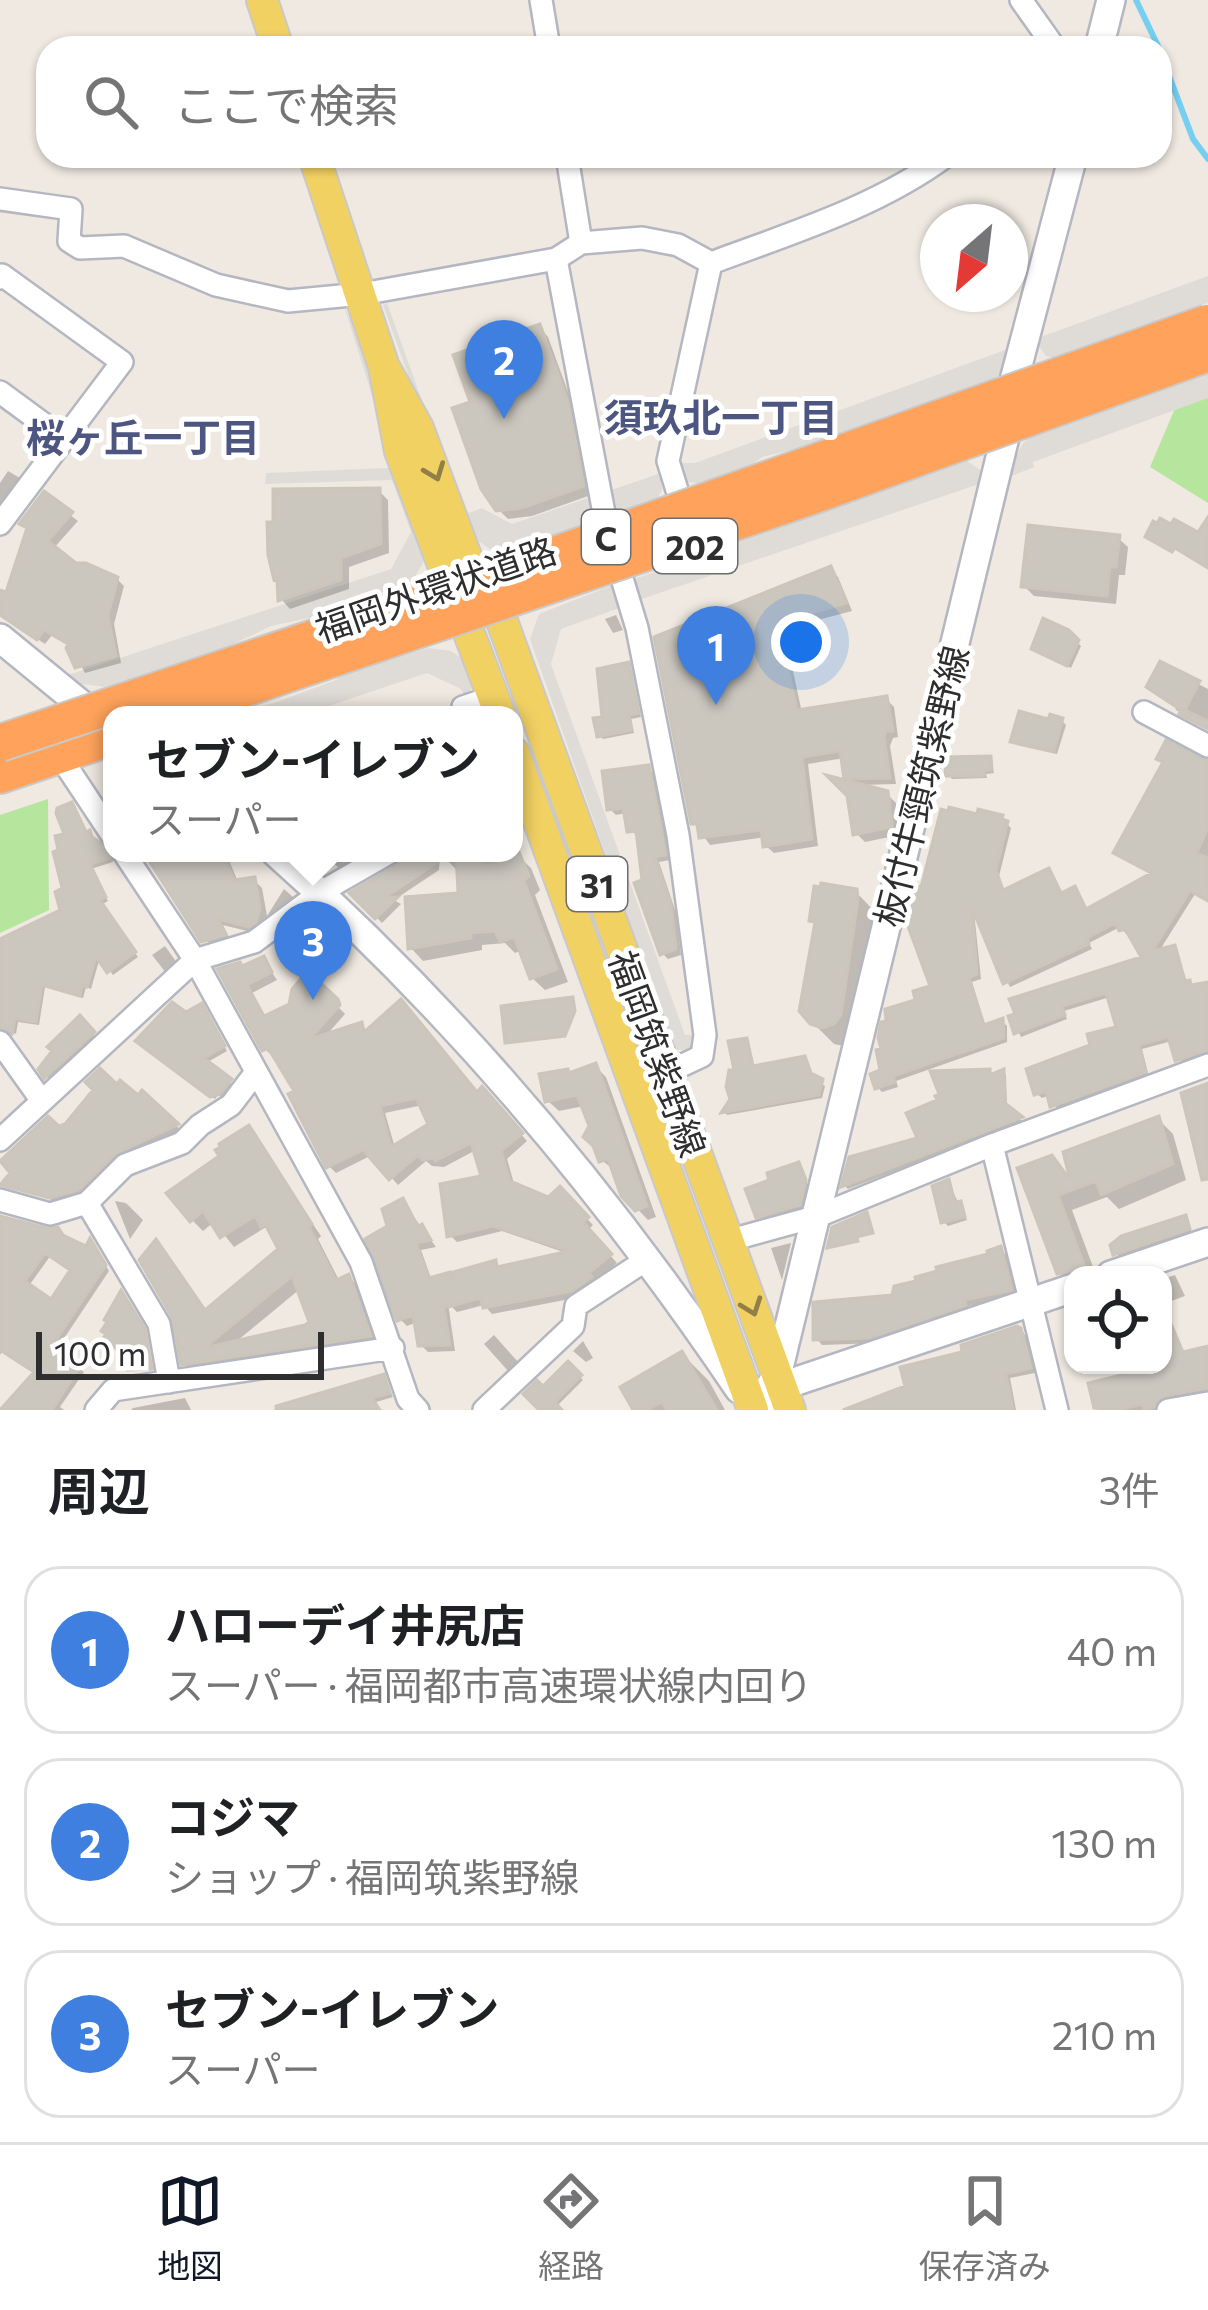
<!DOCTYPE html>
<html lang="ja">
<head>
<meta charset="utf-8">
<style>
  :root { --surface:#fff; --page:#f6f6f6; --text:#202124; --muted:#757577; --line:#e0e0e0; --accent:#111827 }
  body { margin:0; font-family:Commissioner,"Noto Sans JP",sans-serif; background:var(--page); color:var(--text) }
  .controls { position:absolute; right:36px; bottom:36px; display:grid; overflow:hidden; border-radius:24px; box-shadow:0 3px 9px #0004 }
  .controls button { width:108px; height:108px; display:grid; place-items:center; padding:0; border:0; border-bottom:3px solid var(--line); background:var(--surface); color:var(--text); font:60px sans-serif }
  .compass { position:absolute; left:920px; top:204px; width:108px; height:108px; border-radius:50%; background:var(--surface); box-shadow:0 3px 9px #0004; rotate:208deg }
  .scale { position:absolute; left:36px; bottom:30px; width:288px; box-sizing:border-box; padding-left:12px; border:6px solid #2e2e2e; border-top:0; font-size:33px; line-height:42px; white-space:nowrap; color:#2e2e2e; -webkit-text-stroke:9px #fff; paint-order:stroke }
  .you { position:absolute; left:801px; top:642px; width:42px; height:42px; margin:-30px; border:9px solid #fff; border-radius:50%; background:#1a73e8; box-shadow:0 0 0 18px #1a73e833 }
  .badge { display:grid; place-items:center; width:78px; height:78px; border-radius:50%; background:var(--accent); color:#fff; font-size:39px; font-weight:700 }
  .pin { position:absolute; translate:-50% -99px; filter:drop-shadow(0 3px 6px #0008) }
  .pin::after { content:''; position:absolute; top:63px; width:42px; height:36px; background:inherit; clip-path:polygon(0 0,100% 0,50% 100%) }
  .popup { position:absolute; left:103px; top:706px; width:420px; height:156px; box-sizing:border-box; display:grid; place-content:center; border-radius:24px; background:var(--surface); filter:drop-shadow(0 3px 9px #0005); font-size:39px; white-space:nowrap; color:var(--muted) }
  .popup b { font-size:45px; color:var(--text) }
  .popup::after { content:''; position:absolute; left:50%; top:100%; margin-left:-24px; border:24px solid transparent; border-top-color:var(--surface) }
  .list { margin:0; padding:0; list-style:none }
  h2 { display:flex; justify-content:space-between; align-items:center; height:156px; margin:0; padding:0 48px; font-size:51px }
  h2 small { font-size:39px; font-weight:400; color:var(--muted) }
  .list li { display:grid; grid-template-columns:78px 1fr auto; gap:36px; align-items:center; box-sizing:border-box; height:168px; margin:0 24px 24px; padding:0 24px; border:3px solid var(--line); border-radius:36px }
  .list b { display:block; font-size:45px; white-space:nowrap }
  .list p { margin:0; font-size:39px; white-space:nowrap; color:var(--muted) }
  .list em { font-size:39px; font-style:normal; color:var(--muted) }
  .icon { flex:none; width:66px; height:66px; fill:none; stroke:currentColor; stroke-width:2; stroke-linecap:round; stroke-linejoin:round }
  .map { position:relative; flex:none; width:1208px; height:1410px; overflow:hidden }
  .search { position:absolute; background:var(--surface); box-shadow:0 3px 9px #0004; left:36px; right:36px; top:36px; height:132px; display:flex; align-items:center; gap:30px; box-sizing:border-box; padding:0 42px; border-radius:36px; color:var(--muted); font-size:45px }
  .sheet { height:732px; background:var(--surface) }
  nav { display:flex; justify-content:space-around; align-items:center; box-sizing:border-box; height:168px; border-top:3px solid var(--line); background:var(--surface); font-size:33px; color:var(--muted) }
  nav a { display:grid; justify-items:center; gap:6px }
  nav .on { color:var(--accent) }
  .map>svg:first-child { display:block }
</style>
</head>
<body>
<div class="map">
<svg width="1208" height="1410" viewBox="0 0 1208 1410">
  <rect width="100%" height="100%" fill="#efe9e1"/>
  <path fill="#b6e59e" d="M1208 389V503L1150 467 1179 399Z
    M48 799 49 910 0 933V815Z"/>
  <path fill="#dfdcd8" d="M1208 276V303L1055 358 1046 356 1038 345V338Z
    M387 303 463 515 482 508 512 524 661 473 662 490 657 499 511 551H493L464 531 383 305Z
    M344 306 362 342 425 559 412 582 318 616 271 626 221 650 106 687 82 684 68 675 391 569 411 532 392 480 265 484 266 473 389 468 386 440Z
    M1016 346 1009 366 992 381 833 440 762 457 744 470 700 484 684 481 679 463H695Z
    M1208 371V398L1033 462 1034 467 1004 479 1023 443 1037 432Z
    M967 461 982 471 985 482 636 601 629 581Z
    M613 585 622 607 561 629 551 664 685 1035 698 1034 691 1051 674 1049 530 639 539 614Z
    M428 648 451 651 470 664 476 682 465 698 461 689 427 673 302 715H225L274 703 336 680 343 674Z"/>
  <path fill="#0003" fill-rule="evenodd" d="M539 327 548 337 576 414 591 495 532 516 508 519 498 509 474 404Z
    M8 471 20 478 0 506V483Z
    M379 491 388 500 389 553 349 567V589L290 609 281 599Z
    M44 495 78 521 53 549 75 566 117 579 124 586 114 624 121 663 85 673 71 646 52 635 45 644 0 614V593L8 596 29 531 22 524Z
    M1118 538 1128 547 1125 575H1119L1116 604 1034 596 1024 586Z
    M830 569 838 577 852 611 784 629 802 713 886 699 894 707 898 737 893 738 890 746 896 784 859 785 887 794 896 803 899 835 865 842 856 833V786L847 777 844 758 808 764 818 846 774 853 766 846 765 837 710 845 694 823 658 639Z
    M616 615 623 630 613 633 605 619Z
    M1067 633 1081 646 1071 668 1038 652Z
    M1161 665 1208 689V729L1176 710Z
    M628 666 641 717 631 719 634 733 603 739 599 735Z
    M1062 721 1066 725 1057 754 1013 742Z
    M990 759 994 773 986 774 987 778 952 779 949 775Z
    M1208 764V901L1195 894 1158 953 1174 948 1187 984 1194 988 1208 985V1055L1183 1064 1172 1041 1142 1049 1149 1077 1058 1110 1050 1095 1042 1098 1037 1094 1119 1029 1110 997 1064 1011 1067 1019 1021 1037 1012 1018 1145 959 1130 932 1126 934 1120 927 1089 943 1092 949 1010 987 974 912 981 979 972 982 986 1028 1003 1022 1007 1026V1042L896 1081 898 1087 882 1092 878 1088 919 1002 934 988 924 890 1001 818 1011 828 999 876 1005 893 1062 896 1087 911 1155 875Z
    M648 768 654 774 670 860 659 862 676 913 681 955 668 959 662 953 646 882 640 836 630 831 627 813 616 815 610 809Z
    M72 806 87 834 113 857V862L91 869 108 901 101 905 138 957 113 975 100 957 91 989 86 987 83 998 45 987 39 1025 18 1022 16 1034 6 1030 0 1013V942L64 912Z
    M514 819 521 839H514Z
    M149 853H226L238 882 254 880 262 888 267 916 284 889 295 899 259 934 223 925 232 943 213 949Z
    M323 853H376L342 871Z
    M422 853H440L439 870 394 900 401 904 382 923 354 894 399 868 404 859 408 863Z
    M448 853H498L492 866 518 856 531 868 540 890 535 895 568 982 545 990 532 978 522 950 515 953 505 943 482 945V950L423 961 411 948 462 895 460 868 457 870 446 859Z
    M856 892 876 913 848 1047 834 1044 812 1022 817 924 812 920Z
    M165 946 177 963 166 973 152 955Z
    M263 959 277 980 252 993 266 1019 292 1006 308 976 345 1014 324 1038 361 1026 478 1096 482 1090 527 1141 507 1159 515 1187 549 1200 560 1190 593 1225 588 1230 617 1263 594 1282 597 1286 580 1297 492 1314 484 1305 457 1312 448 1303 455 1351 428 1352 421 1345 417 1322 407 1326 400 1319 391 1227 402 1201 436 1247 421 1250 432 1281 458 1285 495 1263 501 1269 569 1254 502 1231 457 1242 450 1235 485 1178 476 1150 444 1167 432 1166 426 1161 398 1185 372 1155 336 1173 329 1166 298 1092 276 1054 272 1056 265 1049 243 969ZM423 1105 432 1126 395 1148 385 1113Z
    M205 1011 227 1051 206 1063 233 1085 222 1098 218 1095 215 1099 143 1044 185 1016Z
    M80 1020 96 1038 50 1080 41 1069Z
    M746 1041 755 1069 804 1060 813 1078 825 1086 822 1098 727 1115 725 1112 733 1100Z
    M595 1066 606 1077 656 1217 648 1220 624 1195 615 1170 601 1160 584 1106 559 1111 548 1101 571 1076Z
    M988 1072 993 1077 1003 1072 1006 1075 1007 1108 1023 1122 848 1189 845 1186 851 1159 921 1140 941 1102Z
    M117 1088 139 1099 142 1095 181 1130 119 1157 83 1192 55 1201 8 1186 97 1090Z
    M1158 1119 1173 1134 1186 1180 1119 1209 1107 1197 1072 1210 1096 1275H1073V1286L1060 1273 1051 1159 1074 1182Z
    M248 1129 321 1236 318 1239 340 1282 349 1277 359 1288 379 1346 195 1374 184 1363 156 1243 207 1312 282 1250 266 1227 234 1247 214 1222 203 1231 192 1220 223 1157ZM300 1289 313 1323 306 1328 232 1345Z
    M799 1165 808 1185 802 1208 762 1219 758 1216Z
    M948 1182 967 1220 948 1226 944 1222Z
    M115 1201 126 1203 143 1220 130 1239Z
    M0 1219 87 1250 94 1246 109 1271 55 1352 84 1372 60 1407 64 1410H0L37 1373 3 1350 0 1355ZM51 1255 73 1271 52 1303 28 1287Z
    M1185 1219 1192 1233 1120 1257 1116 1254Z
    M791 1243 782 1280 771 1248Z
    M1001 1250 1007 1256 1017 1296 969 1306 971 1311 877 1343 822 1345 816 1338Z
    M1175 1275 1185 1296 1163 1304V1279Z
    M1020 1330 1026 1336 1035 1373 1010 1378 1016 1410H846L908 1388 966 1354Z
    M494 1335 519 1363 509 1372 484 1344Z
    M583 1341 593 1358 586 1362 573 1351Z
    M1208 1349V1393L1171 1400 1158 1410H1101L1097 1406 1155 1369 1154 1365Z
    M682 1354 709 1381 725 1410H636Z
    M568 1365 583 1380 556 1407 558 1410H543V1390Z
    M383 1378 393 1397 373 1403 378 1410H278Z
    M185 1398 191 1410H131L133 1408Z"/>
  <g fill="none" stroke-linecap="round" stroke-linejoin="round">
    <path stroke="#75cff0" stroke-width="6" d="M1136 0 1159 48
      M1160 52 1193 139 1208 159"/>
  </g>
  <path fill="#cbc7bf" stroke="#cbc5ba" stroke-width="3" fill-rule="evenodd" d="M540 324 568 402 584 486 522 508 496 511 481 489 452 408 470 402 453 355Z
    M380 488 381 544 341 558V580L278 601 277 579 274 580 268 555 267 522H273V489Z
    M44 491 73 512 48 541 76 563H86L118 577 108 616 116 656 75 668 66 648 68 644 44 630 37 640 0 615V590L6 592 27 528 19 524Z
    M1208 517V568L1175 548 1172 552 1145 537 1153 521 1157 523 1160 518 1171 524 1174 519 1198 532Z
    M1028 525 1120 535 1116 567H1110L1107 596 1021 587Z
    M831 566 847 603 778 622 797 710 887 696 893 731H886L884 737 890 778 844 779 840 751 802 757 812 839 763 847 761 830 699 838 697 824H691L654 637Z
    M1043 618 1069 630 1079 640 1067 666 1031 649Z
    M1160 661 1200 681 1185 710 1208 721V729L1179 714 1181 710 1146 687Z
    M629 662 639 713 629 715 632 730 597 737 593 718 602 717 597 669Z
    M1019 711 1048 719 1050 714 1063 718 1054 752 1010 742Z
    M1166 740 1208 761V827L1197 853 1208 858V901L1190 891 1152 951 1175 945 1185 981 1190 980 1191 985 1208 982V1050L1175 1061 1168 1037 1139 1045 1146 1072 1050 1107 1046 1091 1034 1095 1026 1069 1090 1045 1087 1034 1116 1027 1106 993 1062 1006 1065 1015 1014 1034 1008 1016 1015 1014 1009 999 1141 957 1125 929 1119 931 1115 923 1087 938 1089 944 1003 984 972 908 977 974 969 978 984 1025 1003 1018 1004 1038 893 1076 895 1082 875 1089 870 1074 880 1070 876 1050 881 1048 878 1038 881 1022 886 1021 885 1009 915 1000 913 991 930 986 906 921 915 885 921 887 941 809 948 811 949 807 977 814 978 809 1003 815 1002 819 1008 821 996 870 1003 890 1049 868 1061 893 1075 886 1086 909 1151 873 1113 853 1163 762 1156 759Z
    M991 756 992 770 984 771V776H945L946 757Z
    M649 765 666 855 655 857 671 905 676 949 660 955 634 883 642 880 636 831 627 832 623 808 607 810 602 771Z
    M826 775 888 791 892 827 853 835 847 796Z
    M72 802 86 832 90 830 92 837 110 849V858L90 864 106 897 100 900 136 952 107 973 96 957 87 987 82 985 80 996 42 985 36 1022 15 1019 12 1034 0 1027V939L60 910 55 892 62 888 53 852 58 850 55 836 64 834 56 813 57 808Z
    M519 852 529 876 524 881 557 969 530 979 514 937 500 942 495 931 471 933V938L408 949 405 897 458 893 456 853H471L487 865Z
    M144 853H223L234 880 255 877 260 909 256 922 249 927 218 919 226 935 201 942Z
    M417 853H451L384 898 398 897 375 919 349 893Z
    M821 883 857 889 858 900 841 1015 834 1024 822 1028 810 1024 799 1011 815 922 809 921 814 886 820 887Z
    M264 956 272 972 247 985 264 1016 289 1004 292 989 308 971 338 999 340 1005 310 1039 362 1022 364 1032 401 999 477 1092 482 1086 523 1133 501 1151 510 1181 548 1197 560 1186 589 1217 583 1222 612 1254 589 1273 592 1277 572 1291 483 1308 480 1298 448 1307 443 1302 450 1345 418 1346 413 1315 397 1321 365 1239 387 1226 382 1209 403 1198 418 1227 422 1224 431 1240 416 1243 429 1278 450 1272 454 1280 453 1272 496 1260 497 1267 569 1251 493 1226 447 1237 440 1184 481 1176 471 1143 435 1161 434 1158 422 1160 418 1155 389 1180 363 1150 326 1168 288 1094 294 1091 268 1048 262 1051 217 969 240 962 242 966ZM416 1098 428 1124 391 1147 380 1106Z
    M573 997 575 1011 565 1036 505 1043 501 1006Z
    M172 1002 186 1012 202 1003 225 1046 204 1058 232 1079 220 1094 210 1097 135 1041Z
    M80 1015 95 1032 44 1079 38 1069 52 1051 47 1047Z
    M747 1038 753 1066 805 1056 811 1073 823 1079 819 1095 721 1113 730 1099 726 1087 729 1070H734L728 1041Z
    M596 1063 647 1206 635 1211 621 1196 608 1159 599 1162 593 1146 583 1137 589 1126 577 1095 545 1102 539 1074 568 1069 569 1073Z
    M100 1068 117 1084 120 1080 138 1095 142 1090 179 1124 115 1154 79 1190 50 1198 0 1185 10 1173 0 1161 48 1116 59 1126 65 1124 93 1090 85 1082Z
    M990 1069V1075L1004 1069 1005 1103 1023 1117 841 1187 849 1157 917 1138 906 1113 937 1100 935 1096 939 1094 930 1071Z
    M1208 1083V1179L1202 1180 1181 1093Z
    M1159 1116 1173 1164 1101 1195 1096 1181 1058 1195 1085 1268 1057 1274 1017 1168 1052 1155 1070 1180 1063 1152Z
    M249 1125 312 1224 309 1227 336 1280 349 1274 371 1336 181 1365 172 1317 139 1260 156 1239 205 1310 278 1249 265 1224 261 1227 255 1216 220 1238 203 1211 190 1222 166 1193 219 1156 215 1150 220 1147 219 1144ZM292 1276 309 1322 305 1325 204 1348Z
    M799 1162 806 1180 800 1205 756 1218 745 1189 769 1180 767 1173Z
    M949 1179 955 1203 961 1201 965 1217 941 1223 932 1186Z
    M867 1212 873 1233 857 1237 858 1241 827 1248 832 1227Z
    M1186 1215 1190 1229 1113 1255 1110 1245 1121 1236Z
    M0 1216 46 1228 58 1227 63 1235 86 1246 90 1238 106 1265 52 1346 81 1365 52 1410H0L34 1372 0 1350ZM45 1253 70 1270 51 1299 25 1281Z
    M1001 1246 1012 1290 965 1300 966 1305 869 1338 813 1340V1302L892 1295 894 1286 916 1281 915 1277 937 1271 936 1267 988 1254 987 1251Z
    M121 1290 145 1329 152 1369 128 1370 131 1358 102 1340 106 1334 101 1331 107 1322 104 1320Z
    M1163 1305 1183 1352 1208 1346V1388L1164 1396 1154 1407 1144 1410 1143 1404 1118 1410 1094 1408 1088 1383 1163 1365Z
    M1017 1326 1021 1328 1031 1368 1006 1374 1013 1410H843L905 1386 900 1367 962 1352 961 1345Z
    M682 1351 717 1410H667L662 1402 647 1410H633L620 1387Z
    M568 1361 582 1375 555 1402 562 1410H539L523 1394 537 1380 543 1386Z
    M384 1374 390 1393 372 1398 380 1410H276V1406Z"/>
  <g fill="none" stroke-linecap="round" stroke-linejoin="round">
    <defs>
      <path id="street" d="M541 0 549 48
        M1021 0 1055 48
        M567 156 581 243
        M0 199 71 209 69 241 80 248 124 246 216 285 288 301 362 294 556 259 581 243 642 238 678 245 711 263C791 233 877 207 946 156
        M556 259 607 529 637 628 678 835 705 1035 702 1056 666 1073
        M0 278 2 275 122 362 0 524
        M0 392 64 439
        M681 503 668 461 711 263
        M1144 712 1208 746
        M462 715 463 707 493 697
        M59 755 112 835
        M124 853 195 960 361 1262 408 1399 418 1410
        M0 1042 42 1101
        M0 1140 195 960 254 942 321 892 389 853
        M992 1145 1057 1410
        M0 1200 50 1214 87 1203 125 1165 182 1143 200 1125 231 1105 256 1072
        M87 1203 159 1324 169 1382
        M727 1241 818 1216 992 1145 1208 1065
        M96 1410 113 1390 393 1348
        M484 1410 573 1326 576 1306 646 1260
        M1168 1410 1208 1403"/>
      <path id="secondary" d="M1099 48 1111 0
        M0 638 83 706 107 717
        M276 853C454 1011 606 1192 739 1389
        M1111 1275 1208 1242
        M767 1399 782 1386 1073 1288
        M754 1410 777 1376 1006 433 1012 388 1073 156"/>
      <path id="primary" d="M262 0 278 48
        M314 156 384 367 400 451 500 715
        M384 367 418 428 473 575 499 613 790 1410
        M514 753 753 1410"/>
      <path id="highway" d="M0 775 112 737"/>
    </defs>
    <use href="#street" stroke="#b4b7c1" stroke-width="26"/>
    <use href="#secondary" stroke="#b4b7c1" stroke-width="32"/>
    <use href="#primary" stroke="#c9c9c9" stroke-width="34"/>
    <use href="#highway" stroke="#c9c9c9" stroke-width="40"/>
    <use href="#street" stroke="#fff" stroke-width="21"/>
    <use href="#secondary" stroke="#fff" stroke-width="27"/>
    <use href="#primary" stroke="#f2d163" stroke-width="30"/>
    <use href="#highway" stroke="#ffa35c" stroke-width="36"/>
    <defs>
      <path id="highway-bridge" d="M166 715 809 497 1208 353
        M0 743 425 601 1208 323"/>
    </defs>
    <use href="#highway-bridge" stroke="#c9c9c9" stroke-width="40" stroke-linecap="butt"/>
    <use href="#highway-bridge" stroke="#ffa35c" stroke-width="36"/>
  </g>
  <defs><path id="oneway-chevron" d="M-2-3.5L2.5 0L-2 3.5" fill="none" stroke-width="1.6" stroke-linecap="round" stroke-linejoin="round" transform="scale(3)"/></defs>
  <g stroke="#908048">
    <use href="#oneway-chevron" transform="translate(435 472) rotate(69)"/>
    <use href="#oneway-chevron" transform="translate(752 1307) rotate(70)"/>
  </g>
  <g text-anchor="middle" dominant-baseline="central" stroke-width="10" stroke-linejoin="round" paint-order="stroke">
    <g fill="#fff" stroke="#6d6d6d" stroke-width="3">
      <rect x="582" y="510" width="48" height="54" rx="9"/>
      <rect x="653" y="519" width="84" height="54" rx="9"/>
      <rect x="567" y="857" width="60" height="54" rx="9"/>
    </g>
    <g font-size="33" font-weight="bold" fill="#2e2e2e">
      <text x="606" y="537">C</text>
      <text x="695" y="546">202</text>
      <text x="597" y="884">31</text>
    </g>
    <g font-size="36" fill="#2e2e2e" stroke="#fff">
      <text transform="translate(435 588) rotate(-19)">福岡外環状道路</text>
      <text transform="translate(920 786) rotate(-76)">板付牛頸筑紫野線</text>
      <text transform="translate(659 1053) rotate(70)">福岡筑紫野線</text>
    </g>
    <g font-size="39" font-weight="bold" fill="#4d5680" stroke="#fff">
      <text x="721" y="416">須玖北一丁目</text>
      <text x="143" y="436">桜ヶ丘一丁目</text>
    </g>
  </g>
</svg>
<div class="controls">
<button><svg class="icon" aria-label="locate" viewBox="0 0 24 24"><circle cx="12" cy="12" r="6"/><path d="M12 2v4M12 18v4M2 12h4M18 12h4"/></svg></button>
</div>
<svg class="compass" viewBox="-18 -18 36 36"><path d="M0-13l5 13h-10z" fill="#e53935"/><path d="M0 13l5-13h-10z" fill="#757577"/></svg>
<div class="scale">100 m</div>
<div class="you"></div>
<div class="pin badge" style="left:716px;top:705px;background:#3f7fe0">1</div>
<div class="pin badge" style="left:504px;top:419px;background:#3f7fe0">2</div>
<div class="pin badge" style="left:313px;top:1000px;background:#3f7fe0">3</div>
<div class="popup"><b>セブン-イレブン</b>スーパー</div>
<div class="search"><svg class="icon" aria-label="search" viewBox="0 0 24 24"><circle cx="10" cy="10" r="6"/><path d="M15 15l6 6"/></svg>ここで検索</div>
</div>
<section class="sheet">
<h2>周辺<small>3件</small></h2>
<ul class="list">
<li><span class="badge" style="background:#3f7fe0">1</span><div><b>ハローデイ井尻店</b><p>スーパー · 福岡都市高速環状線内回り</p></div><em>40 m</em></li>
<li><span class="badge" style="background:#3f7fe0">2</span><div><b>コジマ</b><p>ショップ · 福岡筑紫野線</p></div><em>130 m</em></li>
<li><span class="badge" style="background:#3f7fe0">3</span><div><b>セブン-イレブン</b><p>スーパー</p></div><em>210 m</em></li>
</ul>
</section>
<nav>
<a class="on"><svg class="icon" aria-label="map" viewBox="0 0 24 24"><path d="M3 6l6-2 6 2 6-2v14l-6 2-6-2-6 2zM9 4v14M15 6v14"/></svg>地図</a>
<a><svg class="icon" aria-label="directions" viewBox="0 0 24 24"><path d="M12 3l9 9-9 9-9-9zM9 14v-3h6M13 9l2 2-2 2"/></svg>経路</a>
<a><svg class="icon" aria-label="saved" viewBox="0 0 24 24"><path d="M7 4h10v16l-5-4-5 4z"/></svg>保存済み</a>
</nav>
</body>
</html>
